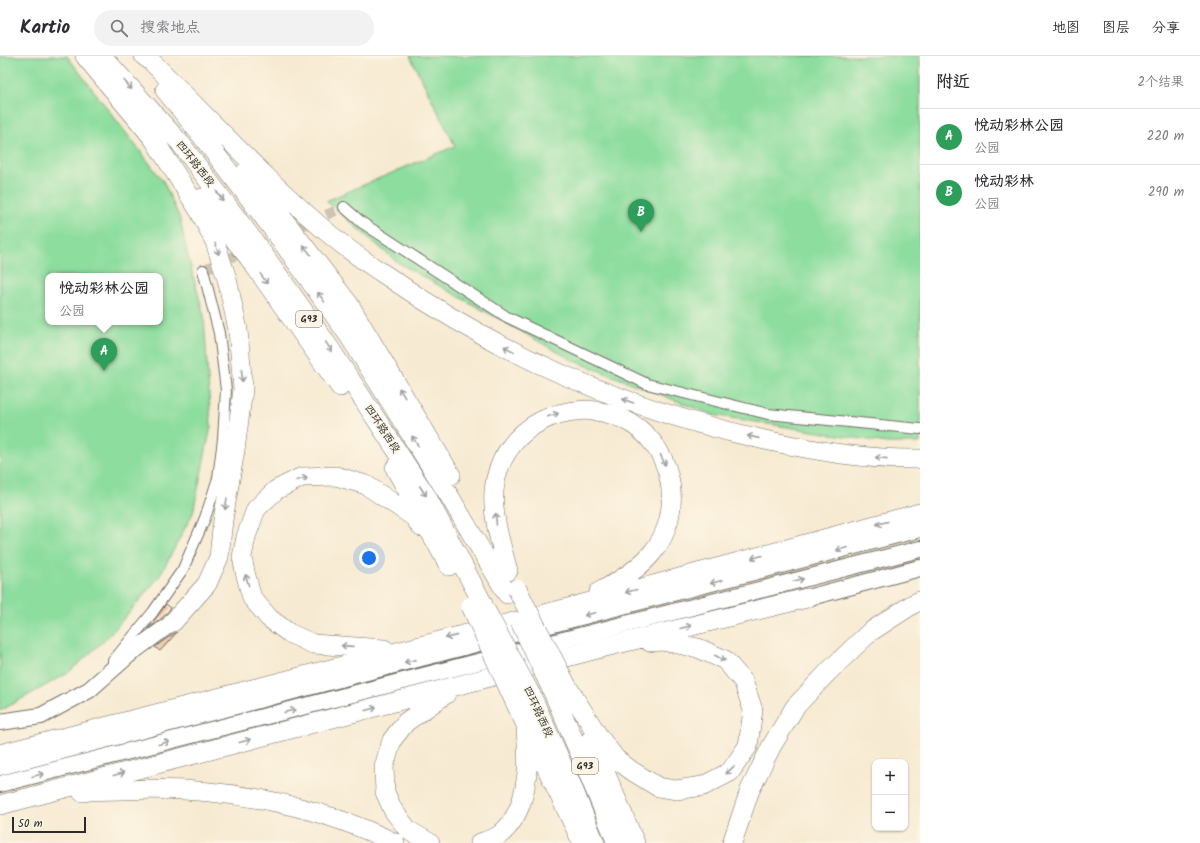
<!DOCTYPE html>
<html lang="zh">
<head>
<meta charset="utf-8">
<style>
  :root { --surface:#fff; --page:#f2f2f3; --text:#2b2b33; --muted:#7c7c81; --line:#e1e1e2; --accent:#d93025 }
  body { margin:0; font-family:Kalam,"LXGW WenKai TC",sans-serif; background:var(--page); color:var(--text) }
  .controls { position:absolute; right:12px; bottom:12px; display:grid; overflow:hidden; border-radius:8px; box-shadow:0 1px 3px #0004 }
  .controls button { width:36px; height:36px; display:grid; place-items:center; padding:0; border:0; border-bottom:1px solid var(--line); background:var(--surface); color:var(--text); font:20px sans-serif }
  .scale { position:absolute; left:12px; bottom:10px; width:74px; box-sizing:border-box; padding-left:4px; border:2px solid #2b2b2b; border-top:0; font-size:11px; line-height:14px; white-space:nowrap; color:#2b2b2b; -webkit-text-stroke:3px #fcf5e5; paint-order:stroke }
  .you { position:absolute; left:369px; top:502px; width:14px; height:14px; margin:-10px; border:3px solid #fff; border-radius:50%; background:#1a73e8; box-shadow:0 0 0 6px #1a73e833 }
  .badge { display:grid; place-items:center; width:26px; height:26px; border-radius:50%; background:var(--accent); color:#fff; font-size:13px; font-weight:700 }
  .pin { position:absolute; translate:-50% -33px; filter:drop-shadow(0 1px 2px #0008) }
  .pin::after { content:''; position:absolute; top:21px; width:14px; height:12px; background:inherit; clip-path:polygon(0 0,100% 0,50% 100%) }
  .popup { position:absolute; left:45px; top:217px; width:118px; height:52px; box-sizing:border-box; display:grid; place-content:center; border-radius:8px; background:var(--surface); filter:drop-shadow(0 1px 3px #0005); font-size:13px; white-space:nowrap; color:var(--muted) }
  .popup b { font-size:15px; color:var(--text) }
  .popup::after { content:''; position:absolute; left:50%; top:100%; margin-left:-8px; border:8px solid transparent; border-top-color:var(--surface) }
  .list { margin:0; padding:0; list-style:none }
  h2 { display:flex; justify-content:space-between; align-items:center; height:52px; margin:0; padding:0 16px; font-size:17px }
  h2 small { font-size:13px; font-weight:400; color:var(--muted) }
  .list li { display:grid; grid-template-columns:26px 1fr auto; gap:12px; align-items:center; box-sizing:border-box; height:56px; padding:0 16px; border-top:1px solid var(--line) }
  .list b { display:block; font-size:15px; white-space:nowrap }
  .list p { margin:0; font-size:13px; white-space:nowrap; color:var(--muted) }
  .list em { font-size:13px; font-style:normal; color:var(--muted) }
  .icon { flex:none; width:22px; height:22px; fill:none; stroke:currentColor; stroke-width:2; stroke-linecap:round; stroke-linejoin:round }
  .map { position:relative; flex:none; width:920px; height:787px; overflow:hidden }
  header { display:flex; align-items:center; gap:24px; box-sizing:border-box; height:56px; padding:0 20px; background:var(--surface); border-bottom:1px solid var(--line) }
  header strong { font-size:19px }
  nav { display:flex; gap:22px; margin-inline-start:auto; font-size:14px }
  .search { width:280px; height:36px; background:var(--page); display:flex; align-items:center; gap:10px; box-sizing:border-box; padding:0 14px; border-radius:22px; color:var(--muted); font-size:15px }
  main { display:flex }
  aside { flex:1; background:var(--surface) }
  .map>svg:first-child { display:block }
</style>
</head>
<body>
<header>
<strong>Kartio</strong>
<div class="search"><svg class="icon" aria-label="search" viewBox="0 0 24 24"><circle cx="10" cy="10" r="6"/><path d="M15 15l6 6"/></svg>搜索地点</div>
<nav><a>地图</a><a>图层</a><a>分享</a></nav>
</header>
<main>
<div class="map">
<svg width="920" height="787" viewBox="0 0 920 787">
  <rect width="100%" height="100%" fill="#fcf5e5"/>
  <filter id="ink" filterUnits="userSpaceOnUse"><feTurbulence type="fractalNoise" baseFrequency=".025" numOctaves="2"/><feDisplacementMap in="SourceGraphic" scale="8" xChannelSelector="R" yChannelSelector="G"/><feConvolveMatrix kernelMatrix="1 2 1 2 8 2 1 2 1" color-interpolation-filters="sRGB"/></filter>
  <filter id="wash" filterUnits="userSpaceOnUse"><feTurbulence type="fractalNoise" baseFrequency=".012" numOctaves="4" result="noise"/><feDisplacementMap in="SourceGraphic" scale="16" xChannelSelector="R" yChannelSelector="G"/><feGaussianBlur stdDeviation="0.9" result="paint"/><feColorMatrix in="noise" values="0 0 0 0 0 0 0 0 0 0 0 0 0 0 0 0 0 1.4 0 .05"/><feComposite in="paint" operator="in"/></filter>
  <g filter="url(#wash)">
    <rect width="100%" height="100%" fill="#f7ead2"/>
    <path fill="#8cdd9e" stroke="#5c8464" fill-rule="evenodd" d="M0 0H67L163 125 180 163 187 197 204 260 211 370 193 457 159 521 109 580 68 617 0 655ZM48 220H160V266H48Z
      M410 0H920V387H887L713 359 572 304 397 206 326 145 455 90Z"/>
    <g id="blocks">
      <path fill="#efb483" d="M166 548 171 552 163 561 148 573Z
        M177 576 160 595 155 591 175 577Z"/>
    </g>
  </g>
  <g filter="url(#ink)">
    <use href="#blocks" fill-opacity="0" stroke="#726e65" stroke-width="1"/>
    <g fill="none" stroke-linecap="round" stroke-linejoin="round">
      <path stroke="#cec4b1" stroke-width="10" stroke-dasharray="10 5" stroke-linecap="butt" d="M203 214 344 151"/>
      <defs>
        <path id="street" d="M344 151 361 166 507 261 647 328 768 358 920 373
          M113 605 153 556 183 513 205 462 218 422 223 383 226 334 219 277 203 214"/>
        <path id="primary" d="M807 542 920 512
          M0 666 41 660 89 634 131 597 173 566
          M0 711 920 473
          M0 728 920 493"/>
        <path id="highway" d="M85 0 153 82 200 156 215 186 227 223 238 274 243 333 235 394 223 464 219 501 207 528 173 566
          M102 0 181 88 259 192 329 291 427 441 483 548
          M144 0 151 5C207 61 261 119 321 171 343 190 368 208 393 224 505 301 632 355 765 384 816 395 868 404 920 403
          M165 34 198 75 278 180 349 280 450 441 507 538
          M246 115 349 248 451 419
          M202 142 249 202 340 331
          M395 412 449 510
          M508 515C501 488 492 462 494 435 499 372 568 337 623 363 673 386 687 455 652 497 638 514 618 526 599 536
          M384 593 313 588 289 577 269 562 252 542 245 516 242 501 246 481 256 453 276 434 302 421 336 420 366 429 414 461 421 471
          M567 630 599 681 616 703 632 715 658 731 676 734 703 730 730 716 748 690 753 654 743 625 725 604 698 592 662 585 650 586
          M552 634 584 707 617 787
          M531 639 572 730 595 787
          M514 644 579 780
          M591 683 635 787
          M0 698 568 552 920 457
          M82 736C95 734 109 734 122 734 213 729 312 746 395 787
          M0 749 601 592 807 542
          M430 787 408 774 393 754 385 736 384 711 392 684 406 666 446 638
          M480 787C486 785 493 783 498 780 528 758 530 710 526 676
          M732 787 750 734 771 691 795 651 829 615 870 576 913 548 920 545"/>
      </defs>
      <use href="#street" stroke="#726e65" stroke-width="12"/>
      <use href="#primary" stroke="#726e65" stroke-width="18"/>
      <use href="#highway" stroke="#726e65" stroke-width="20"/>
      <use href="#street" stroke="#fff" stroke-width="10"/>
      <use href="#primary" stroke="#fff" stroke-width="16"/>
      <use href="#highway" stroke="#fff" stroke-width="19"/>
      <defs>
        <path id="highway-bridge" d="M517 533 567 630
          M471 550 514 644
          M485 553 531 639
          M520 566 552 634"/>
      </defs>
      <use href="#highway-bridge" stroke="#726e65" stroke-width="20" stroke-linecap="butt"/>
      <use href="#highway-bridge" stroke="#fff" stroke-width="19"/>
    </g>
    <defs><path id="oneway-shaft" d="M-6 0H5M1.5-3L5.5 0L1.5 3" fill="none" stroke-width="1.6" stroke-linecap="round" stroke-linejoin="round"/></defs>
    <g stroke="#a0a0a0">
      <use href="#oneway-shaft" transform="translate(128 29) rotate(49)"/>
      <use href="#oneway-shaft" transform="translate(220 140) rotate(53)"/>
      <use href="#oneway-shaft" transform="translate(217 193) rotate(72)"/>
      <use href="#oneway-shaft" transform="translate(307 194) rotate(-128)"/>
      <use href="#oneway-shaft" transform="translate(264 223) rotate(55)"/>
      <use href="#oneway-shaft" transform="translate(321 241) rotate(-125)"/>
      <use href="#oneway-shaft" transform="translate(329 291) rotate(56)"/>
      <use href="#oneway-shaft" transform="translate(509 293) rotate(-152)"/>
      <use href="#oneway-shaft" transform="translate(242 320) rotate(86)"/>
      <use href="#oneway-shaft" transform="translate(402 337) rotate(-121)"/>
      <use href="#oneway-shaft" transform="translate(628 345) rotate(-161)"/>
      <use href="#oneway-shaft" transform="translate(553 359) rotate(-18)"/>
      <use href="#oneway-shaft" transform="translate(753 381) rotate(-167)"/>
      <use href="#oneway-shaft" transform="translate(415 385) rotate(-122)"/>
      <use href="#oneway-shaft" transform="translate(881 402) rotate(-174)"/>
      <use href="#oneway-shaft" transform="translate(663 404) rotate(64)"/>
      <use href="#oneway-shaft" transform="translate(302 423) rotate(-14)"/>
      <use href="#oneway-shaft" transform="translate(423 435) rotate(57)"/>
      <use href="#oneway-shaft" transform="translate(226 448) rotate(100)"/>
      <use href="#oneway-shaft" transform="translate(496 463) rotate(-94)"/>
      <use href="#oneway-shaft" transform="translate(882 467) rotate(165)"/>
      <use href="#oneway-shaft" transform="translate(842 493) rotate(165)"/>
      <use href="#oneway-shaft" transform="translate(757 501) rotate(165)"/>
      <use href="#oneway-shaft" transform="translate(247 524) rotate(-106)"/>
      <use href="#oneway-shaft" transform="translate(798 524) rotate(-14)"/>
      <use href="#oneway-shaft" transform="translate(716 526) rotate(165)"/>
      <use href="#oneway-shaft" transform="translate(631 535) rotate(165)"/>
      <use href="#oneway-shaft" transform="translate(590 558) rotate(165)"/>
      <use href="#oneway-shaft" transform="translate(686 571) rotate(-14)"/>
      <use href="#oneway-shaft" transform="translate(451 581) rotate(166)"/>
      <use href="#oneway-shaft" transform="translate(347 590) rotate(-176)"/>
      <use href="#oneway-shaft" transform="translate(720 602) rotate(27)"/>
      <use href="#oneway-shaft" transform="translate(410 605) rotate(165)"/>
      <use href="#oneway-shaft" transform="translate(371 653) rotate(-15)"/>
      <use href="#oneway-shaft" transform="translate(290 655) rotate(-14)"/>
      <use href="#oneway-shaft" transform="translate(245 685) rotate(-15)"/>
      <use href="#oneway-shaft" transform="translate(164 687) rotate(-14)"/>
      <use href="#oneway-shaft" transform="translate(730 714) rotate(137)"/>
      <use href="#oneway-shaft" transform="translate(119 718) rotate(-15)"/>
      <use href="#oneway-shaft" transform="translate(38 719) rotate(-14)"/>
    </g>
  </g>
  <g text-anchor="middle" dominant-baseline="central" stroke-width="3" stroke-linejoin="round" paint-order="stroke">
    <g fill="#fcf5e5" stroke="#6a6863" stroke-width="1">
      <rect x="296" y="255" width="26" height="16" rx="3"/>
      <rect x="572" y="702" width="26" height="16" rx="3"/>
    </g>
    <g font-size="10" font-weight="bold" fill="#2b2b2b">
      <text x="309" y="263">G93</text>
      <text x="585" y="710">G93</text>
    </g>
    <g font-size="11" fill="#2b2b2b" stroke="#fcf5e5">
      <text transform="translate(195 108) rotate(52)">四环路西段</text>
      <text transform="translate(382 373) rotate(57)">四环路西段</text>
      <text transform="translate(538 656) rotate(65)">四环路西段</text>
    </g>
  </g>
</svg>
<div class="controls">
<button>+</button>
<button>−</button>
</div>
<div class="scale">50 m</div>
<div class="you"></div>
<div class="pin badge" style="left:104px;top:315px;background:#2e9e5b">A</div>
<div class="popup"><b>悦动彩林公园</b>公园</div>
<div class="pin badge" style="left:641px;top:176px;background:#2e9e5b">B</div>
</div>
<aside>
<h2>附近<small>2个结果</small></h2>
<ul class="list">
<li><span class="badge" style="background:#2e9e5b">A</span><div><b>悦动彩林公园</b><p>公园</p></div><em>220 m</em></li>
<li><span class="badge" style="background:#2e9e5b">B</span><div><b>悦动彩林</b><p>公园</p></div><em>290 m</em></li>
</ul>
</aside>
</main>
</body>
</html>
